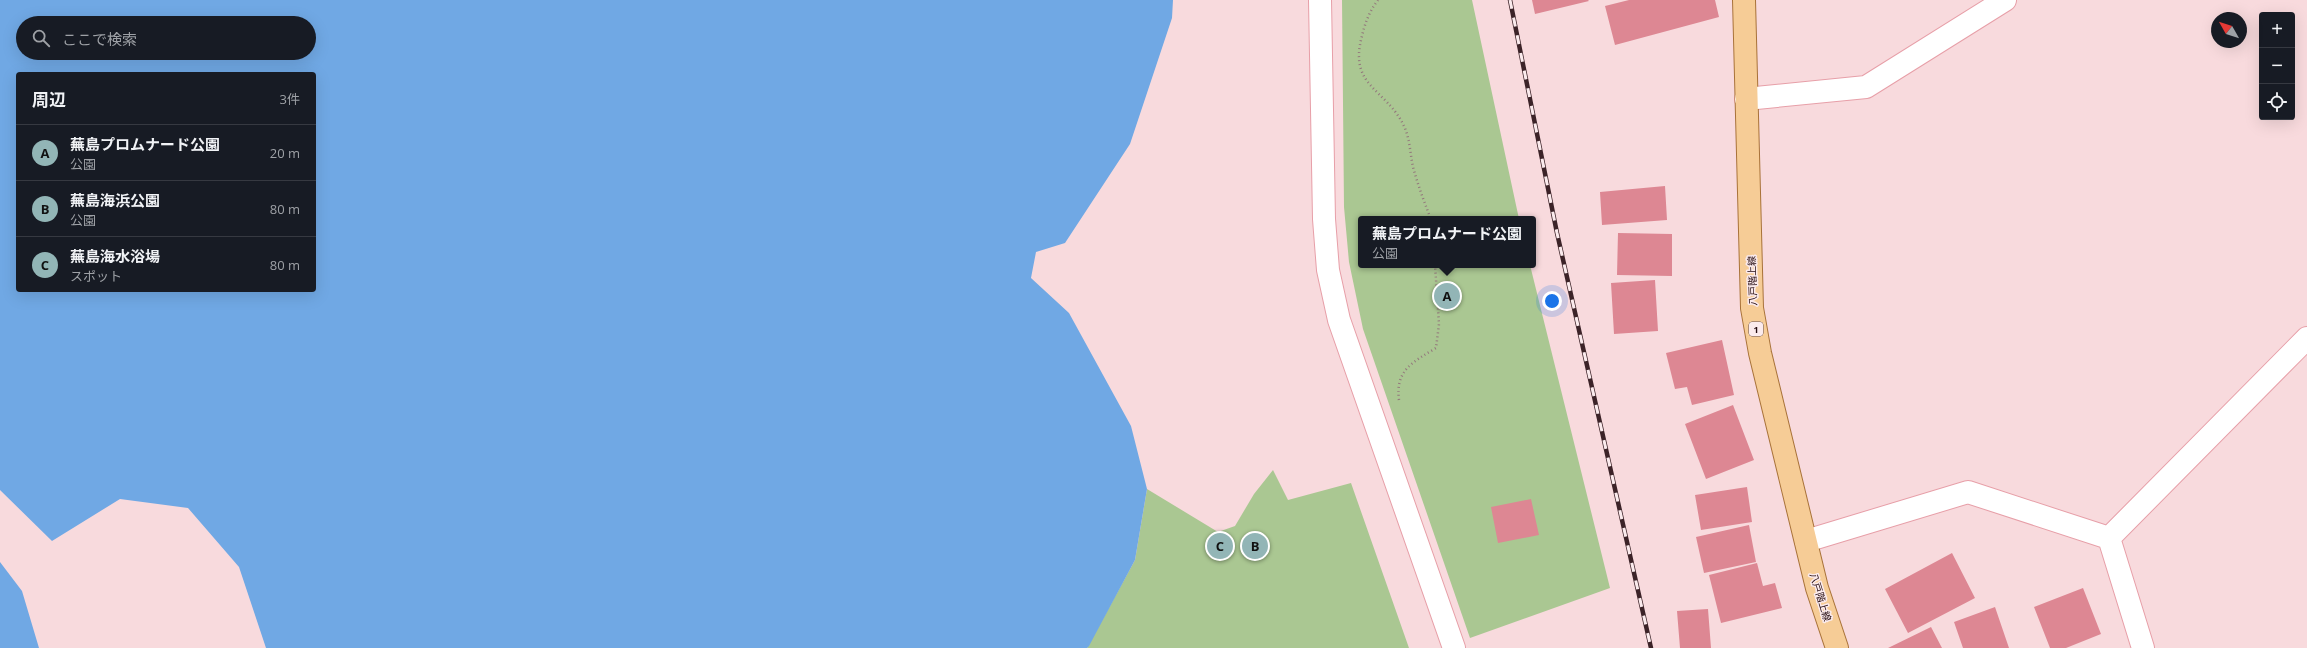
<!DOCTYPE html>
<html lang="ja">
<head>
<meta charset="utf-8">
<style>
  :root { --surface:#171b24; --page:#242831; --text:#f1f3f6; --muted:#9ea1a6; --line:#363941; --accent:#92b5b6 }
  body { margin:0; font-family:"Open Sans","Noto Sans JP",sans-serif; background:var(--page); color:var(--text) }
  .controls { position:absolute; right:12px; top:12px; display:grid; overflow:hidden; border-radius:4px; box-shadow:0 4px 16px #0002 }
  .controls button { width:36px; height:36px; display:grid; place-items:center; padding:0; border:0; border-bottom:1px solid var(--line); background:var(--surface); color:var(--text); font:20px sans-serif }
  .compass { position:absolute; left:2211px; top:12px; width:36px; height:36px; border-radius:50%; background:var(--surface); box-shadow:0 4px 16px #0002; rotate:309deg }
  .you { position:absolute; left:1552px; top:301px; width:14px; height:14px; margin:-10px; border:3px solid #fff; border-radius:50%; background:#1a73e8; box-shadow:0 0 0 6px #1a73e833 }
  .badge { display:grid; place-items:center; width:26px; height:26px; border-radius:50%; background:var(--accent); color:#111; font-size:13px; font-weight:700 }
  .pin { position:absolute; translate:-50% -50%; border:2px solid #fff; box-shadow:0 1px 4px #0006 }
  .popup { position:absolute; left:1358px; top:216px; width:178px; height:52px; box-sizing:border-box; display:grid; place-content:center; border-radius:4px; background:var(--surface); filter:drop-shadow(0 1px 3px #0005); font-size:13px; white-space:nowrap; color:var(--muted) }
  .popup b { font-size:15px; color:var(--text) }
  .popup::after { content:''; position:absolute; left:50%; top:100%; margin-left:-8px; border:8px solid transparent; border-top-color:var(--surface) }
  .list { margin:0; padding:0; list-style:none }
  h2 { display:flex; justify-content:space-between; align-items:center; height:52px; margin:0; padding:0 16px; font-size:17px }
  h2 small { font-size:13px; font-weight:400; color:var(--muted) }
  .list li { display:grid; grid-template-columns:26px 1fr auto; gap:12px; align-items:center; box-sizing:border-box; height:56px; padding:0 16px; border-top:1px solid var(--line) }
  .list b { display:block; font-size:15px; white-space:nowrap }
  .list p { margin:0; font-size:13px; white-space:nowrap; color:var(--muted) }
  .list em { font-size:13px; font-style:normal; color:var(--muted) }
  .icon { flex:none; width:22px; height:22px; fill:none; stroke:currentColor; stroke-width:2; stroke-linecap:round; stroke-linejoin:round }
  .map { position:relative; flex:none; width:2307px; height:648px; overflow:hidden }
  .search { position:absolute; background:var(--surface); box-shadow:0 4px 16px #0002; left:16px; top:16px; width:300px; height:44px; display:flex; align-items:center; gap:10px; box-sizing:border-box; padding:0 14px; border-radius:22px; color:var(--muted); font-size:15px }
  .panel { position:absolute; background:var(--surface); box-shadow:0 4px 16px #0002; left:16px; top:72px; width:300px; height:220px; border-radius:4px }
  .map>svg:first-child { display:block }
</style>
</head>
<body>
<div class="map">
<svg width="2307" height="648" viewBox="0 0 2307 648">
  <rect width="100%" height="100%" fill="#f8dadd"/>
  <path fill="#aac792" d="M1342 0H1472L1519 219H1361V265H1530L1610 588 1470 638 1363 329 1349 262 1344 207Z
    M1273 470 1288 500 1351 483 1409 648H1087L1135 560 1147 489 1218 532 1235 526 1254 494Z"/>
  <path fill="#70a8e4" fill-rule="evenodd" d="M0 0H1173L1172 18 1130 144 1065 243 1036 252 1031 278 1069 313 1131 426 1147 489 1135 560 1089 646 1087 648H266L239 567 188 508 120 499 52 541 0 490ZM23 23H309V53H23ZM18 74H314V290H18Z
    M0 562 22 591 39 648H0Z"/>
  <path fill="#dd8793" d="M1532 0H1588L1589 1 1535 14Z
    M1629 0H1715L1719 17 1615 45 1605 6Z
    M1665 186 1667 220 1602 225 1600 192Z
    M1618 233 1672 234V276L1617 275Z
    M1655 280 1658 331 1614 334 1611 283Z
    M1722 340 1734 395 1692 405 1687 387 1675 389 1666 353Z
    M1733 405 1754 460 1706 479 1685 424Z
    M1747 487 1752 522 1701 530 1695 495Z
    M1531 499 1539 535 1498 543 1491 507Z
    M1749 525 1756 562 1704 573 1696 537Z
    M1952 553 1975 598 1908 633 1885 589Z
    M1757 563 1763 586 1775 583 1782 608 1721 623 1709 575Z
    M2083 588 2101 634 2066 648H2050L2034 607Z
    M1995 607 2009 648H1963L1954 622Z
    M1708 609 1711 648H1680L1677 611Z
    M1931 627 1942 648H1888Z"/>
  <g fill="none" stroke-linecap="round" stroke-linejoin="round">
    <defs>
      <path id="street" d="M1320 0 1324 219 1328 270 1339 320 1454 648
        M1746 99 1866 87 2005 0
        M1806 541 1968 492 2109 538
        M2143 648 2109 538 2307 338"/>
      <path id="primary" d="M1744 0 1752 308 1760 353 1817 588 1837 648"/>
    </defs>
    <use href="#street" stroke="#e79fa8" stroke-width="24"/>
    <use href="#primary" stroke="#a87239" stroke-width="24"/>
    <path stroke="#93787c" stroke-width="2.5" stroke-dasharray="1 3" stroke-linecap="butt" d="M1378 0C1370 10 1365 23 1362 36 1348 87 1386 88 1404 126 1410 139 1410 153 1413 167 1418 185 1424 202 1431 219
      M1399 400C1395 370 1413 362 1436 348L1439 324 1435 265"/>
    <use href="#street" stroke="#fff" stroke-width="22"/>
    <use href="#primary" stroke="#f6cc96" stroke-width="22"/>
    <defs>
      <path id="rail" d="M1510 0 1557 233 1651 648"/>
    </defs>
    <use href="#rail" stroke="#3c2328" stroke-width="4.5"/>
    <use href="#rail" stroke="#fbebed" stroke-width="3" stroke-dasharray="9" stroke-linecap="butt"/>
  </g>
  <g text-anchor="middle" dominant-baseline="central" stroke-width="3" stroke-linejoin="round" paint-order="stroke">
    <rect fill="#fbebed" stroke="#644e52" stroke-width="1" x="1749" y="322" width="14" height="14" rx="3"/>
    <g font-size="9" font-weight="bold" fill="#230a0f">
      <text x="1756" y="329">1</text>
    </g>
    <g font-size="10" fill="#230a0f" stroke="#fbebed">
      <text transform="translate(1752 281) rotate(-92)">八戸階上線</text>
      <text transform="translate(1821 597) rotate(73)">八戸階上線</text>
    </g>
  </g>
</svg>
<div class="controls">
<button>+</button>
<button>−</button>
<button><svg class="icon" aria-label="locate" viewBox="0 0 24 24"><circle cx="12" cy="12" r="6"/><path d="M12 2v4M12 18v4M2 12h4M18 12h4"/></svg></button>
</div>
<svg class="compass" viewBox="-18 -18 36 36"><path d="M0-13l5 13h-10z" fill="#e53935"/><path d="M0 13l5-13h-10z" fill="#9ea1a6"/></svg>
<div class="you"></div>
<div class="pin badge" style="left:1447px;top:296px">A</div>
<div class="popup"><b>蕪島プロムナード公園</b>公園</div>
<div class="pin badge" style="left:1255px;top:546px">B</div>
<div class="pin badge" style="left:1220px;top:546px">C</div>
<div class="search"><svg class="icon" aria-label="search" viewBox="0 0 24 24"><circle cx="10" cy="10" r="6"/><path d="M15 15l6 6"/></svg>ここで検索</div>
<section class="panel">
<h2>周辺<small>3件</small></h2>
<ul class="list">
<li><span class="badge">A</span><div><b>蕪島プロムナード公園</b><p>公園</p></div><em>20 m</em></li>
<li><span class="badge">B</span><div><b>蕪島海浜公園</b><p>公園</p></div><em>80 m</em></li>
<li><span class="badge">C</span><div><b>蕪島海水浴場</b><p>スポット</p></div><em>80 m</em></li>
</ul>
</section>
</div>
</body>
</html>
